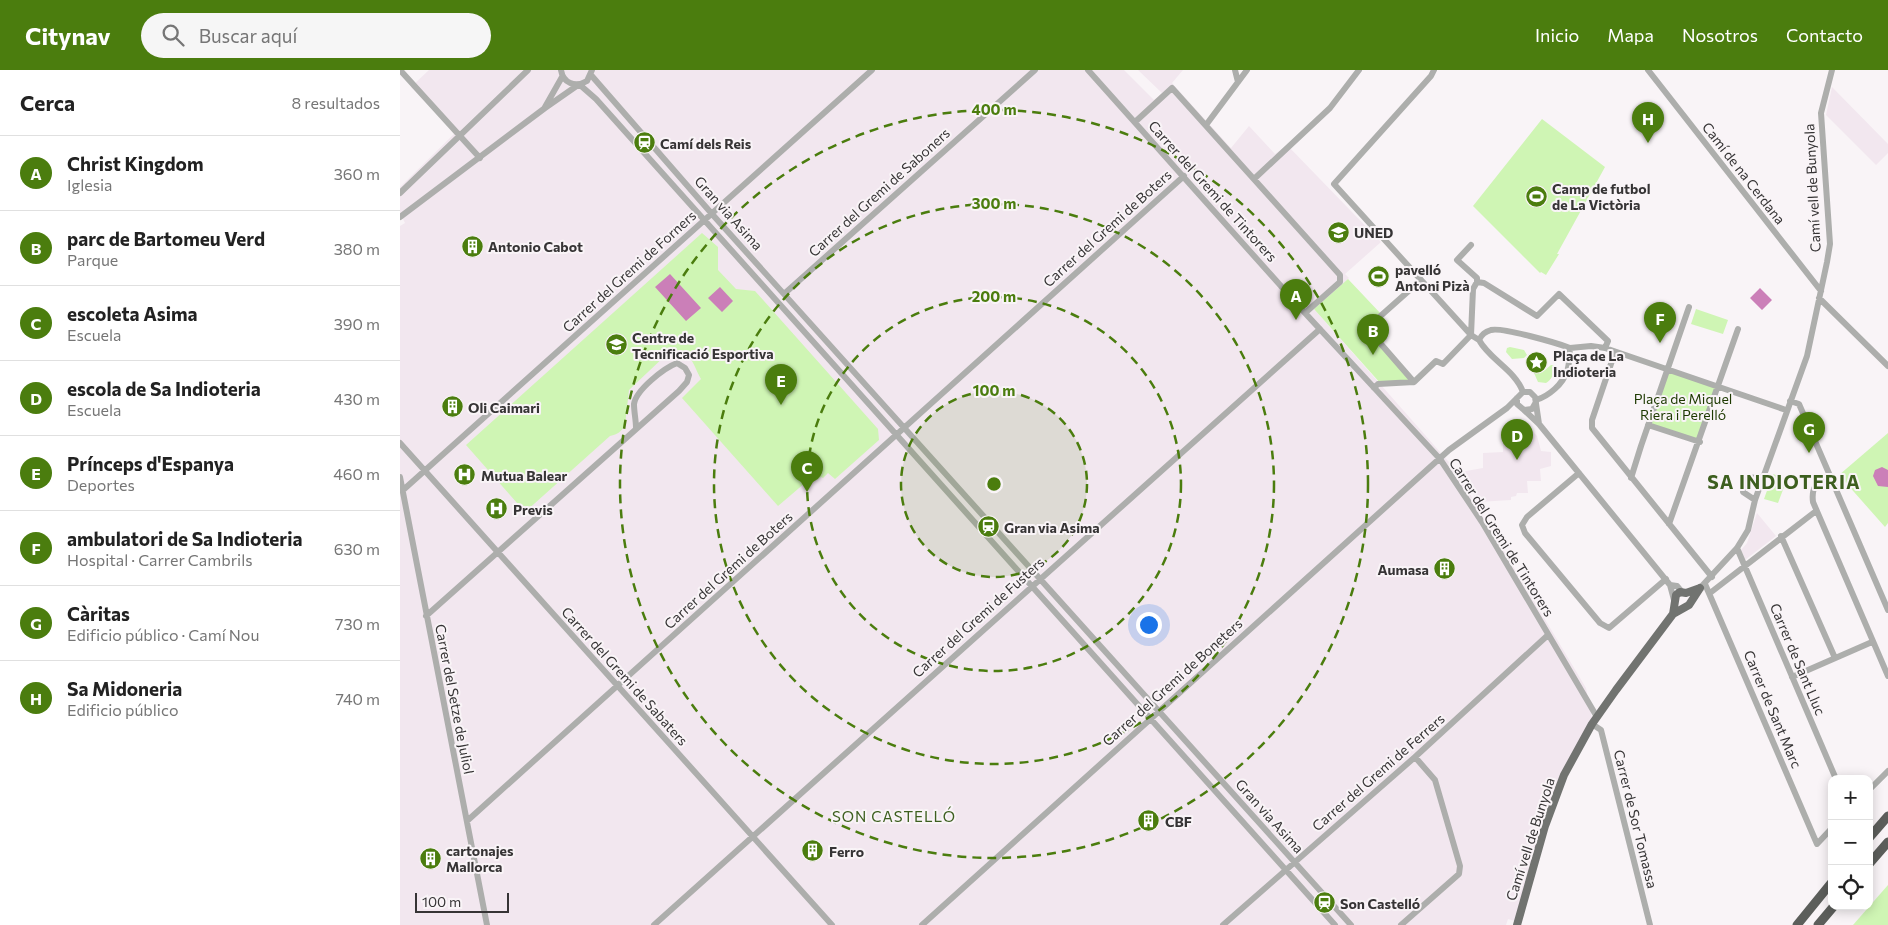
<!DOCTYPE html>
<html lang="es">
<head>
<meta charset="utf-8">
<style>
  :root { --surface:#fff; --page:#f6f6f6; --text:#222; --muted:#767676; --line:#e0e0e0; --accent:#4b7d0e }
  body { margin:0; font-family:Commissioner,sans-serif; background:var(--page); color:var(--text) }
  .controls { position:absolute; right:15px; bottom:15px; display:grid; overflow:hidden; border-radius:10px; box-shadow:0 2px 12px #0003 }
  .controls button { width:45px; height:45px; display:grid; place-items:center; padding:0; border:0; border-bottom:1px solid var(--line); background:var(--surface); color:var(--text); font:25px sans-serif }
  .scale { position:absolute; left:15px; bottom:12px; width:94px; box-sizing:border-box; padding-left:5px; border:2px solid #363435; border-top:0; font-size:14px; line-height:18px; white-space:nowrap; color:#363435; -webkit-text-stroke:4px #f9f4f7; paint-order:stroke }
  .you { position:absolute; left:748px; top:554px; width:18px; height:18px; margin:-12px; border:4px solid #fff; border-radius:50%; background:#1a73e8; box-shadow:0 0 0 8px #1a73e833 }
  .badge { display:grid; place-items:center; width:32px; height:32px; border-radius:50%; background:var(--accent); color:#fff; font-size:16px; font-weight:700 }
  .pin { position:absolute; translate:-50% -41px; filter:drop-shadow(0 1px 2px #0008) }
  .pin::after { content:''; position:absolute; top:26px; width:18px; height:15px; background:inherit; clip-path:polygon(0 0,100% 0,50% 100%) }
  .list { margin:0; padding:0; list-style:none }
  h2 { display:flex; justify-content:space-between; align-items:center; height:65px; margin:0; padding:0 20px; font-size:21px }
  h2 small { font-size:16px; font-weight:400; color:var(--muted) }
  .list li { display:grid; grid-template-columns:32px 1fr auto; gap:15px; align-items:center; box-sizing:border-box; height:75px; padding:0 20px; border-top:1px solid var(--line) }
  .list b { display:block; font-size:19px; white-space:nowrap }
  .list p { margin:0; font-size:16px; white-space:nowrap; color:var(--muted) }
  .list em { font-size:16px; font-style:normal; color:var(--muted) }
  .icon { flex:none; width:28px; height:28px; fill:none; stroke:currentColor; stroke-width:2; stroke-linecap:round; stroke-linejoin:round }
  .map { position:relative; flex:none; width:1488px; height:855px; overflow:hidden }
  header { display:flex; align-items:center; gap:30px; box-sizing:border-box; height:70px; padding:0 25px; background:var(--accent); color:#fff }
  header strong { font-size:24px }
  nav { display:flex; gap:28px; margin-inline-start:auto; font-size:18px }
  .search { width:350px; height:45px; background:var(--page); display:flex; align-items:center; gap:12px; box-sizing:border-box; padding:0 18px; border-radius:28px; color:var(--muted); font-size:19px }
  main { display:flex }
  aside { flex:1; background:var(--surface) }
  .map>svg:first-child { display:block }
</style>
</head>
<body>
<header>
<strong>Citynav</strong>
<div class="search"><svg class="icon" aria-label="search" viewBox="0 0 24 24"><circle cx="10" cy="10" r="6"/><path d="M15 15l6 6"/></svg>Buscar aquí</div>
<nav><a>Inicio</a><a>Mapa</a><a>Nosotros</a><a>Contacto</a></nav>
</header>
<main>
<aside>
<h2>Cerca<small>8 resultados</small></h2>
<ul class="list">
<li><span class="badge">A</span><div><b>Christ Kingdom</b><p>Iglesia</p></div><em>360 m</em></li>
<li><span class="badge">B</span><div><b>parc de Bartomeu Verd</b><p>Parque</p></div><em>380 m</em></li>
<li><span class="badge">C</span><div><b>escoleta Asima</b><p>Escuela</p></div><em>390 m</em></li>
<li><span class="badge">D</span><div><b>escola de Sa Indioteria</b><p>Escuela</p></div><em>430 m</em></li>
<li><span class="badge">E</span><div><b>Prínceps d'Espanya</b><p>Deportes</p></div><em>460 m</em></li>
<li><span class="badge">F</span><div><b>ambulatori de Sa Indioteria</b><p>Hospital · Carrer Cambrils</p></div><em>630 m</em></li>
<li><span class="badge">G</span><div><b>Càritas</b><p>Edificio público · Camí Nou</p></div><em>730 m</em></li>
<li><span class="badge">H</span><div><b>Sa Midoneria</b><p>Edificio público</p></div><em>740 m</em></li>
</ul>
</aside>
<div class="map">
<svg width="1488" height="855" viewBox="0 0 1488 855">
  <rect width="100%" height="100%" fill="#f9f4f7"/>
  <path fill="#f2e7ef" d="M29 0H724L754 30 762 23 738 0H783L772 13 831 78 849 56 875 84 887 75 981 172 945 204 949 208 914 239 1055 399 1186 618 1192 648 1164 705 1118 852 1108 849 1106 855H0V156L5 153 0 143V117L55 63 11 17Z
    M1432 17 1488 74V83L1476 95 1426 45Z
    M1128 356 1137 366 1141 381 1151 382V396L1140 399 1141 411H1127L1128 423H1117L1116 426 1111 427V430L1078 432 1061 404 1066 401 1083 398V383L1103 382V369L1116 368V363H1121Z
    M1357 443 1376 466 1345 490 1341 480 1347 473Z"/>
  <path fill="#cff5b4" d="M1142 49 1205 97 1157 184H1159L1146 205 1141 202 1140 203 1073 136Z
    M302 163 318 177V200L336 219 355 221 478 359 479 370 435 409 428 403 423 408 421 407 417 410 415 408 407 415 405 413 378 436 282 328 301 309C292 293 292 278 267 284L229 320 225 355C221 362 218 364 210 366L125 442 66 375Z
    M948 209 982 245 967 258 1014 312 981 314 914 239Z
    M1296 239 1328 250 1323 264 1291 254Z
    M1110 277 1124 280 1127 285 1124 288 1112 289 1106 282 1107 278Z
    M1151 295H1154C1155 303 1152 309 1146 313L1138 312 1134 303 1145 300Z
    M1267 300 1318 317 1300 372 1248 355Z
    M1488 363V453L1485 457 1439 405Z
    M1373 404 1387 409 1378 433 1364 429Z
    M1488 815V855H1453Z"/>
  <path fill="#cb7fb8" d="M270 204 301 238 286 251 255 217Z
    M320 217 333 231 322 242 308 228Z
    M1360 218 1372 230 1362 240 1350 228Z
    M1482 397 1488 400V417L1478 416 1473 406 1475 400Z"/>
  <g fill="none" stroke-linecap="round" stroke-linejoin="round">
    <path stroke="#adaeac" stroke-width="6" d="M0 0 80 88
      M161 0C163 13 175 18 187 11L192 0
      M688 0 905 243 1040 389 1082 452 1197 647
      M835 0 838 12
      M1034 0 1031 6 934 114 1071 265 1079 270
      M1248 0 1421 221
      M191 5 312 144 951 855
      M180 15 196 29 935 855
      M145 37 162 7
      M735 52 772 18 940 205V212L905 243
      M806 55 847 0
      M854 109 930 38 959 0
      M0 123 128 0
      M0 147 145 38 178 15
      M1071 175 1057 190 1077 208V212
      M384 224 635 0
      M1419 228 1488 296
      M1170 278 1191 276 1205 278 1386 340
      M1215 282 1192 350V358L1312 507
      M1014 312 967 258 1021 210
      M974 318 978 314 1014 312 1036 291 1043 294 1071 265 1073 219 1077 212 1084 213 1137 246 1159 224 1208 271 1205 278
      M1123 322C1115 300 1090 290 1079 270 1082 264 1085 262 1091 260 1102 257 1157 273 1170 278 1169 285 1170 294 1167 301 1163 314 1149 326 1136 330
      M1117 328V334L1124 340 1132 339 1136 332
      M1390 331 1399 334 1488 540
      M1124 340 1139 354 1270 515 1277 516 1282 522
      M1248 355 1300 372
      M0 373 432 855
      M1179 403 1127 447 1122 455 1125 463 1200 553 1209 558 1266 509
      M1430 405C1417 413 1411 416 1413 432L1488 606
      M0 407 87 855
      M1231 408 1241 376 1289 237
      M2 421 472 0
      M1355 430 1343 422 1344 413 1348 408 1363 407
      M1269 454 1338 259
      M1381 466 1435 588
      M1337 478 1436 709
      M1305 514 1417 774 1432 758
      M1270 515 1274 530
      M1300 518 1337 478 1348 460 1355 430 1407 286 1427 192 1430 174 1421 43 1432 0
      M1310 523 1416 441
      M26 546 279 321 287 312 289 305 285 298 277 293C264 298 236 320 234 334 234 342 236 350 236 358
      M1392 607 1472 572
      M1192 654 1201 660 1250 855
      M1469 720 1488 701
      M67 751 784 106
      M254 855 920 259
      M522 855 1049 380 1107 338 1123 322H1130L1135 327 1139 354
      M823 855 1015 687 1148 565
      M1001 855 1059 804 1060 796 1035 710 1015 687"/>
    <path stroke="#717370" stroke-width="8" d="M1273 544 1276 525 1280 522 1286 523 1300 518
      M1117 855 1145 756 1164 705 1192 654 1216 620 1273 544 1289 535 1300 518"/>
    <path stroke="#5c5e5b" stroke-width="9" d="M1469 768 1488 746
      M1469 794 1488 772
      M1397 855 1432 812
      M1418 855 1434 836"/>
  </g>
  <circle cx="594" cy="414" r="93" fill="#4b7d0e" fill-opacity=".12"/>
  <g fill="none" stroke="#4b7d0e" stroke-width="2.5" stroke-dasharray="9 6">
    <circle cx="594" cy="414" r="93"/>
    <circle cx="594" cy="414" r="187"/>
    <circle cx="594" cy="414" r="280"/>
    <circle cx="594" cy="414" r="374"/>
  </g>
  <defs>
    <symbol id="station-disc" viewBox="-11 -11 22 22"><circle r="9.5" fill="#4b7d0e" stroke="#f9f4f7"/><path d="M-3-6H3Q5-6 5-4V2Q5 4 3 4L4.5 6H3L1.5 4h-3L-3 6H-4.5L-3 4Q-5 4-5 2V-4Q-5-6-3-6ZM-3.5-4v3h7v-3ZM-3.5 1v1.5H-2V1ZM2 1v1.5H3.5V1Z" fill="#fff"/></symbol>
    <symbol id="stadium-disc" viewBox="-11 -11 22 22"><circle r="9.5" fill="#4b7d0e" stroke="#f9f4f7"/><path d="M0-5a6.5 5 0 1 0 0 10a6.5 5 0 1 0 0-10ZM-3.5-1.8h7v3.6h-7Z" fill="#fff"/></symbol>
    <symbol id="university-disc" viewBox="-11 -11 22 22"><circle r="9.5" fill="#4b7d0e" stroke="#f9f4f7"/><path d="M0-5L7-2L0 1L-7-2ZM-4 1L0 2.5L4 1V4Q0 6-4 4Z" fill="#fff"/></symbol>
    <symbol id="building-disc" viewBox="-11 -11 22 22"><circle r="9.5" fill="#4b7d0e" stroke="#f9f4f7"/><path d="M-4-6H4V6H1V3H-1V6H-4ZM-2.5-4.3h1.7v1.8h-1.7ZM.8-4.3h1.7v1.8H.8ZM-2.5-1h1.7V.8h-1.7ZM.8-1h1.7V.8H.8Z" fill="#fff"/></symbol>
    <symbol id="school-disc" viewBox="-11 -11 22 22"><circle r="9.5" fill="#4b7d0e" stroke="#f9f4f7"/><path d="M0-5L7-2L0 1L-7-2ZM-4 1L0 2.5L4 1V4Q0 6-4 4Z" fill="#fff"/></symbol>
    <symbol id="sight-disc" viewBox="-11 -11 22 22"><circle r="9.5" fill="#4b7d0e" stroke="#f9f4f7"/><path d="M0-6L1.8-2.2L6-1.7L2.9 1.2L3.7 5.4L0 3.3L-3.7 5.4L-2.9 1.2L-6-1.7L-1.8-2.2Z" fill="#fff"/></symbol>
    <symbol id="hospital-disc" viewBox="-11 -11 22 22"><circle r="9.5" fill="#4b7d0e" stroke="#f9f4f7"/><path d="M-5-5h3v3.5h4V-5h3V5h-3V1.5h-4V5h-3Z" fill="#fff"/></symbol>
  </defs>
  <g fill-rule="evenodd">
    <use href="#station-disc" x="232" y="60" width="25" height="25"/>
    <use href="#stadium-disc" x="1124" y="114" width="25" height="25"/>
    <use href="#university-disc" x="926" y="150" width="25" height="25"/>
    <use href="#building-disc" x="60" y="164" width="25" height="25"/>
    <use href="#stadium-disc" x="966" y="194" width="25" height="25"/>
    <use href="#school-disc" x="204" y="262" width="25" height="25"/>
    <use href="#sight-disc" x="1124" y="280" width="25" height="25"/>
    <use href="#building-disc" x="40" y="324" width="25" height="25"/>
    <use href="#hospital-disc" x="52" y="392" width="25" height="25"/>
    <use href="#hospital-disc" x="84" y="426" width="25" height="25"/>
    <use href="#station-disc" x="576" y="444" width="25" height="25"/>
    <use href="#building-disc" x="1032" y="486" width="25" height="25"/>
    <use href="#building-disc" x="736" y="738" width="25" height="25"/>
    <use href="#building-disc" x="400" y="768" width="25" height="25"/>
    <use href="#building-disc" x="18" y="776" width="25" height="25"/>
    <use href="#station-disc" x="912" y="820" width="25" height="25"/>
  </g>
  <g text-anchor="middle" dominant-baseline="central" stroke-width="4" stroke-linejoin="round" paint-order="stroke">
    <g font-size="14" font-weight="bold" fill="#363435" stroke="#f9f4f7" text-anchor="start">
      <text x="260" y="73">Camí dels Reis</text>
      <text x="1152" y="118">Camp de futbol<tspan x="1152" dy="16">de La Victòria</tspan></text>
      <text x="954" y="162">UNED</text>
      <text x="88" y="176">Antonio Cabot</text>
      <text x="995" y="199">pavelló<tspan x="995" dy="16">Antoni Pizà</tspan></text>
      <text x="232" y="267">Centre de<tspan x="232" dy="16">Tecnificació Esportiva</tspan></text>
      <text x="1153" y="285">Plaça de La<tspan x="1153" dy="16">Indioteria</tspan></text>
      <text x="68" y="337">Oli Caimari</text>
      <text x="81" y="405">Mutua Balear</text>
      <text x="113" y="439">Previs</text>
      <text x="604" y="457">Gran via Asima</text>
      <text x="1029" y="499" text-anchor="end">Aumasa</text>
      <text x="765" y="751">CBF</text>
      <text x="46" y="780">cartonajes<tspan x="46" dy="16">Mallorca</tspan></text>
      <text x="429" y="781">Ferro</text>
      <text x="940" y="833">Son Castelló</text>
    </g>
    <g font-size="14" fill="#363435" stroke="#f9f4f7">
      <text transform="translate(1344 103) rotate(52)">Camí de na Cerdana</text>
      <text transform="translate(1412 118) rotate(-93)">Camí vell de Bunyola</text>
      <text transform="translate(813 121) rotate(48)">Carrer del Gremi de Tintorers</text>
      <text transform="translate(479 122) rotate(-42)">Carrer del Gremi de Saboners</text>
      <text transform="translate(329 143) rotate(48)">Gran via Asima</text>
      <text transform="translate(707 158) rotate(-42)">Carrer del Gremi de Boters</text>
      <text transform="translate(229 201) rotate(-42)">Carrer del Gremi de Forners</text>
      <text transform="translate(1102 467) rotate(58)">Carrer del Gremi de Tintorers</text>
      <text transform="translate(328 500) rotate(-42)">Carrer del Gremi de Boters</text>
      <text transform="translate(578 547) rotate(-42)">Carrer del Gremi de Fusters</text>
      <text transform="translate(1398 589) rotate(67)">Carrer de Sant Lluc</text>
      <text transform="translate(225 606) rotate(48)">Carrer del Gremi de Sabaters</text>
      <text transform="translate(772 612) rotate(-42)">Carrer del Gremi de Boneters</text>
      <text transform="translate(55 629) rotate(79)">Carrer del Setze de Juliol</text>
      <text transform="translate(1373 639) rotate(67)">Carrer de Sant Marc</text>
      <text transform="translate(978 702) rotate(-41)">Carrer del Gremi de Ferrers</text>
      <text transform="translate(870 746) rotate(48)">Gran via Asima</text>
      <text transform="translate(1236 749) rotate(76)">Carrer de Sor Tomassa</text>
      <text transform="translate(1130 769) rotate(-72)">Camí vell de Bunyola</text>
    </g>
    <g font-size="14" fill="#1d3900" stroke="#f9f4f7">
      <text x="1283" y="328">Plaça de Miquel<tspan x="1283" dy="16">Riera i Perelló</tspan></text>
    </g>
    <g font-size="15" letter-spacing="1" fill="#3d5f1f" stroke="#f9f4f7">
      <text x="494" y="746">SON CASTELLÓ</text>
    </g>
    <g font-size="19" font-weight="bold" letter-spacing="1" fill="#3d5f1f" stroke="#f9f4f7">
      <text x="1384" y="411">SA INDIOTERIA</text>
    </g>
  </g>
  <circle cx="594" cy="414" r="8" fill="#4b7d0e" stroke="#f9f4f7" stroke-width="2.5"/>
  <g font-size="15" text-anchor="middle" font-weight="bold" fill="#4b7d0e" stroke="#f9f4f7" stroke-width="4" stroke-linejoin="round" paint-order="stroke">
    <text x="594" y="45">400 m</text>
    <text x="594" y="139">300 m</text>
    <text x="594" y="232">200 m</text>
    <text x="594" y="326">100 m</text>
  </g>
</svg>
<div class="controls">
<button>+</button>
<button>−</button>
<button><svg class="icon" aria-label="locate" viewBox="0 0 24 24"><circle cx="12" cy="12" r="6"/><path d="M12 2v4M12 18v4M2 12h4M18 12h4"/></svg></button>
</div>
<div class="scale">100 m</div>
<div class="you"></div>
<div class="pin badge" style="left:896px;top:250px">A</div>
<div class="pin badge" style="left:973px;top:285px">B</div>
<div class="pin badge" style="left:407px;top:422px">C</div>
<div class="pin badge" style="left:1117px;top:390px">D</div>
<div class="pin badge" style="left:381px;top:335px">E</div>
<div class="pin badge" style="left:1260px;top:273px">F</div>
<div class="pin badge" style="left:1409px;top:383px">G</div>
<div class="pin badge" style="left:1248px;top:73px">H</div>
</div>
</main>
</body>
</html>
